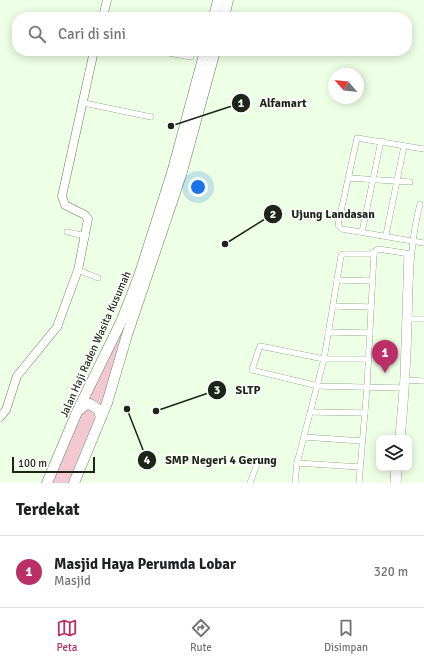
<!DOCTYPE html>
<html lang="id">
<style>
body{margin:0;font-family:Signika,sans-serif;background:#f6f6f6;color:#202124}
.controls{position:absolute;right:12px;bottom:12px;display:grid;overflow:hidden;border-radius:8px;box-shadow:0 2px 10px #0003}
.controls button{width:36px;height:36px;display:grid;place-items:center;padding:0;border:0;border-bottom:1px solid #e0e0e0;background:#fff;color:#202124;font:20px sans-serif}
.compass{position:absolute;left:328px;top:68px;width:36px;height:36px;border-radius:50%;background:#fff;box-shadow:0 2px 10px #0003;rotate:297deg}
.scale{position:absolute;left:12px;bottom:10px;width:83px;box-sizing:border-box;padding-left:4px;border:2px solid #1d2519;border-top:0;font-size:11px;line-height:14px;white-space:nowrap;color:#1d2519;-webkit-text-stroke:3px #fff;paint-order:stroke}
.you{position:absolute;left:198px;top:187px;width:14px;height:14px;margin:-10px;border:3px solid #fff;border-radius:50%;background:#1a73e8;box-shadow:0 0 0 6px #1a73e833}
.badge{display:grid;place-items:center;width:26px;height:26px;border-radius:50%;background:#ba2f66;color:#fff;font-size:13px;font-weight:700}
.pin{position:absolute;translate:-50% -33px;filter:drop-shadow(0 1px 2px #0008)}
.pin::after{content:'';position:absolute;top:21px;width:14px;height:12px;background:inherit;clip-path:polygon(0 0,100% 0,50% 100%)}
.list{margin:0;padding:0;list-style:none}
h2{display:flex;justify-content:space-between;align-items:center;height:52px;margin:0;padding:0 16px;font-size:17px}
h2 small{font-size:13px;font-weight:400;color:#757577}
.list li{display:grid;grid-template-columns:26px 1fr auto;gap:12px;align-items:center;box-sizing:border-box;height:72px;padding:0 16px;border-top:1px solid #e0e0e0}
.list b{display:block;font-size:15px;white-space:nowrap}
.list p{margin:0;font-size:13px;white-space:nowrap;color:#757577}
.list em{font-size:13px;font-style:normal;color:#757577}
.icon{flex:none;width:22px;height:22px;fill:none;stroke:currentColor;stroke-width:2;stroke-linecap:round;stroke-linejoin:round}
.map{position:relative;flex:none;width:424px;height:483px;overflow:hidden}
.search{position:absolute;background:#fff;box-shadow:0 2px 10px #0003;left:12px;right:12px;top:12px;height:44px;display:flex;align-items:center;gap:10px;box-sizing:border-box;padding:0 14px;border-radius:16px;color:#757577;font-size:15px}
.sheet{height:124px;background:#fff}
nav{display:flex;justify-content:space-around;align-items:center;box-sizing:border-box;height:56px;border-top:1px solid #e0e0e0;background:#fff;font-size:11px;color:#757577}
nav a{display:grid;justify-items:center;gap:2px}
nav .on{color:#ba2f66}
.map>svg:first-child{display:block}
.green{fill:#f2c9d3}
.lines{fill:none;stroke-linecap:round;stroke-linejoin:round}
.street-casing{stroke:#6c7f62;stroke-width:6}
.secondary-casing{stroke:#6c7f62;stroke-width:9}
.highway-casing{stroke:#6c7f62;stroke-width:11}
.street{stroke:#fff;stroke-width:5.5}
.secondary{stroke:#fff;stroke-width:8}
.highway{stroke:#fff;stroke-width:10}
.labels{text-anchor:middle;stroke-width:3;stroke-linejoin:round;paint-order:stroke}
.street-label{font-size:11px;fill:#1d2519;stroke:#fff}
.leader{fill:none;stroke:#1d2519;stroke-width:1.5}
.callout-dot{fill:#1d2519;stroke:#fff;stroke-width:1.5}
.mark-label{font-size:12px;text-anchor:middle;font-weight:bold;fill:#fff}
.callout-label{font-size:12px;text-anchor:middle;font-weight:bold;fill:#1d2519;stroke:#fff;stroke-width:3;stroke-linejoin:round;paint-order:stroke}
</style>
<div class="map">
<svg width="424" height="483" viewBox="0 0 424 483">
<rect width="100%" height="100%" fill="#edffe4"/>
<g class="green">
<polygon points="138,291 104,408 97,402 85,401"/>
<polygon points="89,405 98,414 69,483 51,483 83,408"/>
</g>
<g class="lines">
<g class="street-casing">
<g id="street">
<polyline points="158,51 191,57"/>
<polyline points="84,103 151,117"/>
<polyline points="424,149 357,138 338,225 342,229 424,243"/>
<polyline points="349,178 410,182"/>
<polyline points="67,232 86,236"/>
<polyline points="362,232 381,141"/>
<polyline points="386,235 404,146"/>
<polyline points="78,270 98,278"/>
<polyline points="337,280 373,281"/>
<polyline points="333,306 371,307"/>
<polyline points="406,319 424,319"/>
<polyline points="328,332 370,333"/>
<polyline points="369,359 324,359 260,346 252,370 318,386 402,388"/>
<polyline points="404,380 424,381"/>
<polyline points="312,412 365,413"/>
<polyline points="304,437 362,441"/>
<polyline points="398,438 403,380 407,255"/>
<path d="M402,438c4,-40 6,-79 7,-119 1,-39 1,-77 11,-115"/>
<polyline points="297,463 360,467"/>
<polyline points="250,483 258,461 272,462"/>
<polyline points="295,483 297,463 324,359 341,256 343,254 374,254"/>
<polyline points="359,483 367,387 374,252 378,249 411,254"/>
<polyline points="393,483 394,468"/>
<polyline points="398,483 399,468"/>
</g>
</g>
<g class="secondary-casing">
<g id="secondary">
<polyline points="103,17 107,0"/>
<polyline points="0,417 6,410 17,376 57,327 78,270 88,219 85,215 65,205 62,196 94,51"/>
</g>
</g>
<g class="highway-casing">
<g id="highway">
<polyline points="214,17 218,0"/>
<polyline points="224,17 228,0"/>
<polyline points="79,410 85,405 90,404 99,410 101,418"/>
<polyline points="47,483 77,412 121,322 139,276 172,173 205,51"/>
<polyline points="74,483 107,403 127,335 181,175 215,51"/>
</g>
</g>
<use href="#street" class="street"/>
<use href="#secondary" class="secondary"/>
<use href="#highway" class="highway"/>
</g>
<g class="labels">
<g class="street-label">
<text transform="translate(95 344) rotate(-66)" y="4">Jalan Haji Raden Wasita Kusumah</text>
</g>
</g>
<path class="leader" d="M171 126L241 103M225 244L273 214M156 411L217 390M127 409L147 460"/>
<g class="callout-dot">
<circle cx="171" cy="126" r="4"/>
<circle cx="225" cy="244" r="4"/>
<circle cx="156" cy="411" r="4"/>
<circle cx="127" cy="409" r="4"/>
<circle cx="241" cy="103" r="10"/>
<circle cx="273" cy="214" r="10"/>
<circle cx="217" cy="390" r="10"/>
<circle cx="147" cy="460" r="10"/>
</g>
<g class="mark-label">
<text x="241" y="107">1</text>
<text x="273" y="218">2</text>
<text x="217" y="394">3</text>
<text x="147" y="464">4</text>
</g>
<g class="callout-label">
<text x="283" y="107">Alfamart</text>
<text x="333" y="218">Ujung Landasan</text>
<text x="248" y="394">SLTP</text>
<text x="221" y="464">SMP Negeri 4 Gerung</text>
</g>
</svg>
<div class="controls">
<button><svg class="icon" aria-label="layers" viewBox="0 0 24 24"><path d="M12 4l9 5-9 5-9-5zM3 14l9 5 9-5"/></svg></button>
</div>
<svg class="compass" viewBox="-18 -18 36 36"><path d="M0-13l5 13h-10z" fill="#e53935"/><path d="M0 13l5-13h-10z" fill="#757577"/></svg>
<div class="scale">100 m</div>
<div class="you"></div>
<div class="pin badge" style="left:385px;top:373px">1</div>
<div class="search"><svg class="icon" aria-label="search" viewBox="0 0 24 24"><circle cx="10" cy="10" r="6"/><path d="M15 15l6 6"/></svg>Cari di sini</div>
</div>
<section class="sheet">
<h2>Terdekat<small></small></h2>
<ul class="list">
<li><span class="badge">1</span><div><b>Masjid Haya Perumda Lobar</b><p>Masjid</p></div><em>320 m</em></li>
</ul>
</section>
<nav>
<a class="on"><svg class="icon" aria-label="map" viewBox="0 0 24 24"><path d="M3 6l6-2 6 2 6-2v14l-6 2-6-2-6 2zM9 4v14M15 6v14"/></svg>Peta</a>
<a><svg class="icon" aria-label="directions" viewBox="0 0 24 24"><path d="M12 3l9 9-9 9-9-9zM9 14v-3h6M13 9l2 2-2 2"/></svg>Rute</a>
<a><svg class="icon" aria-label="saved" viewBox="0 0 24 24"><path d="M7 4h10v16l-5-4-5 4z"/></svg>Disimpan</a>
</nav>
